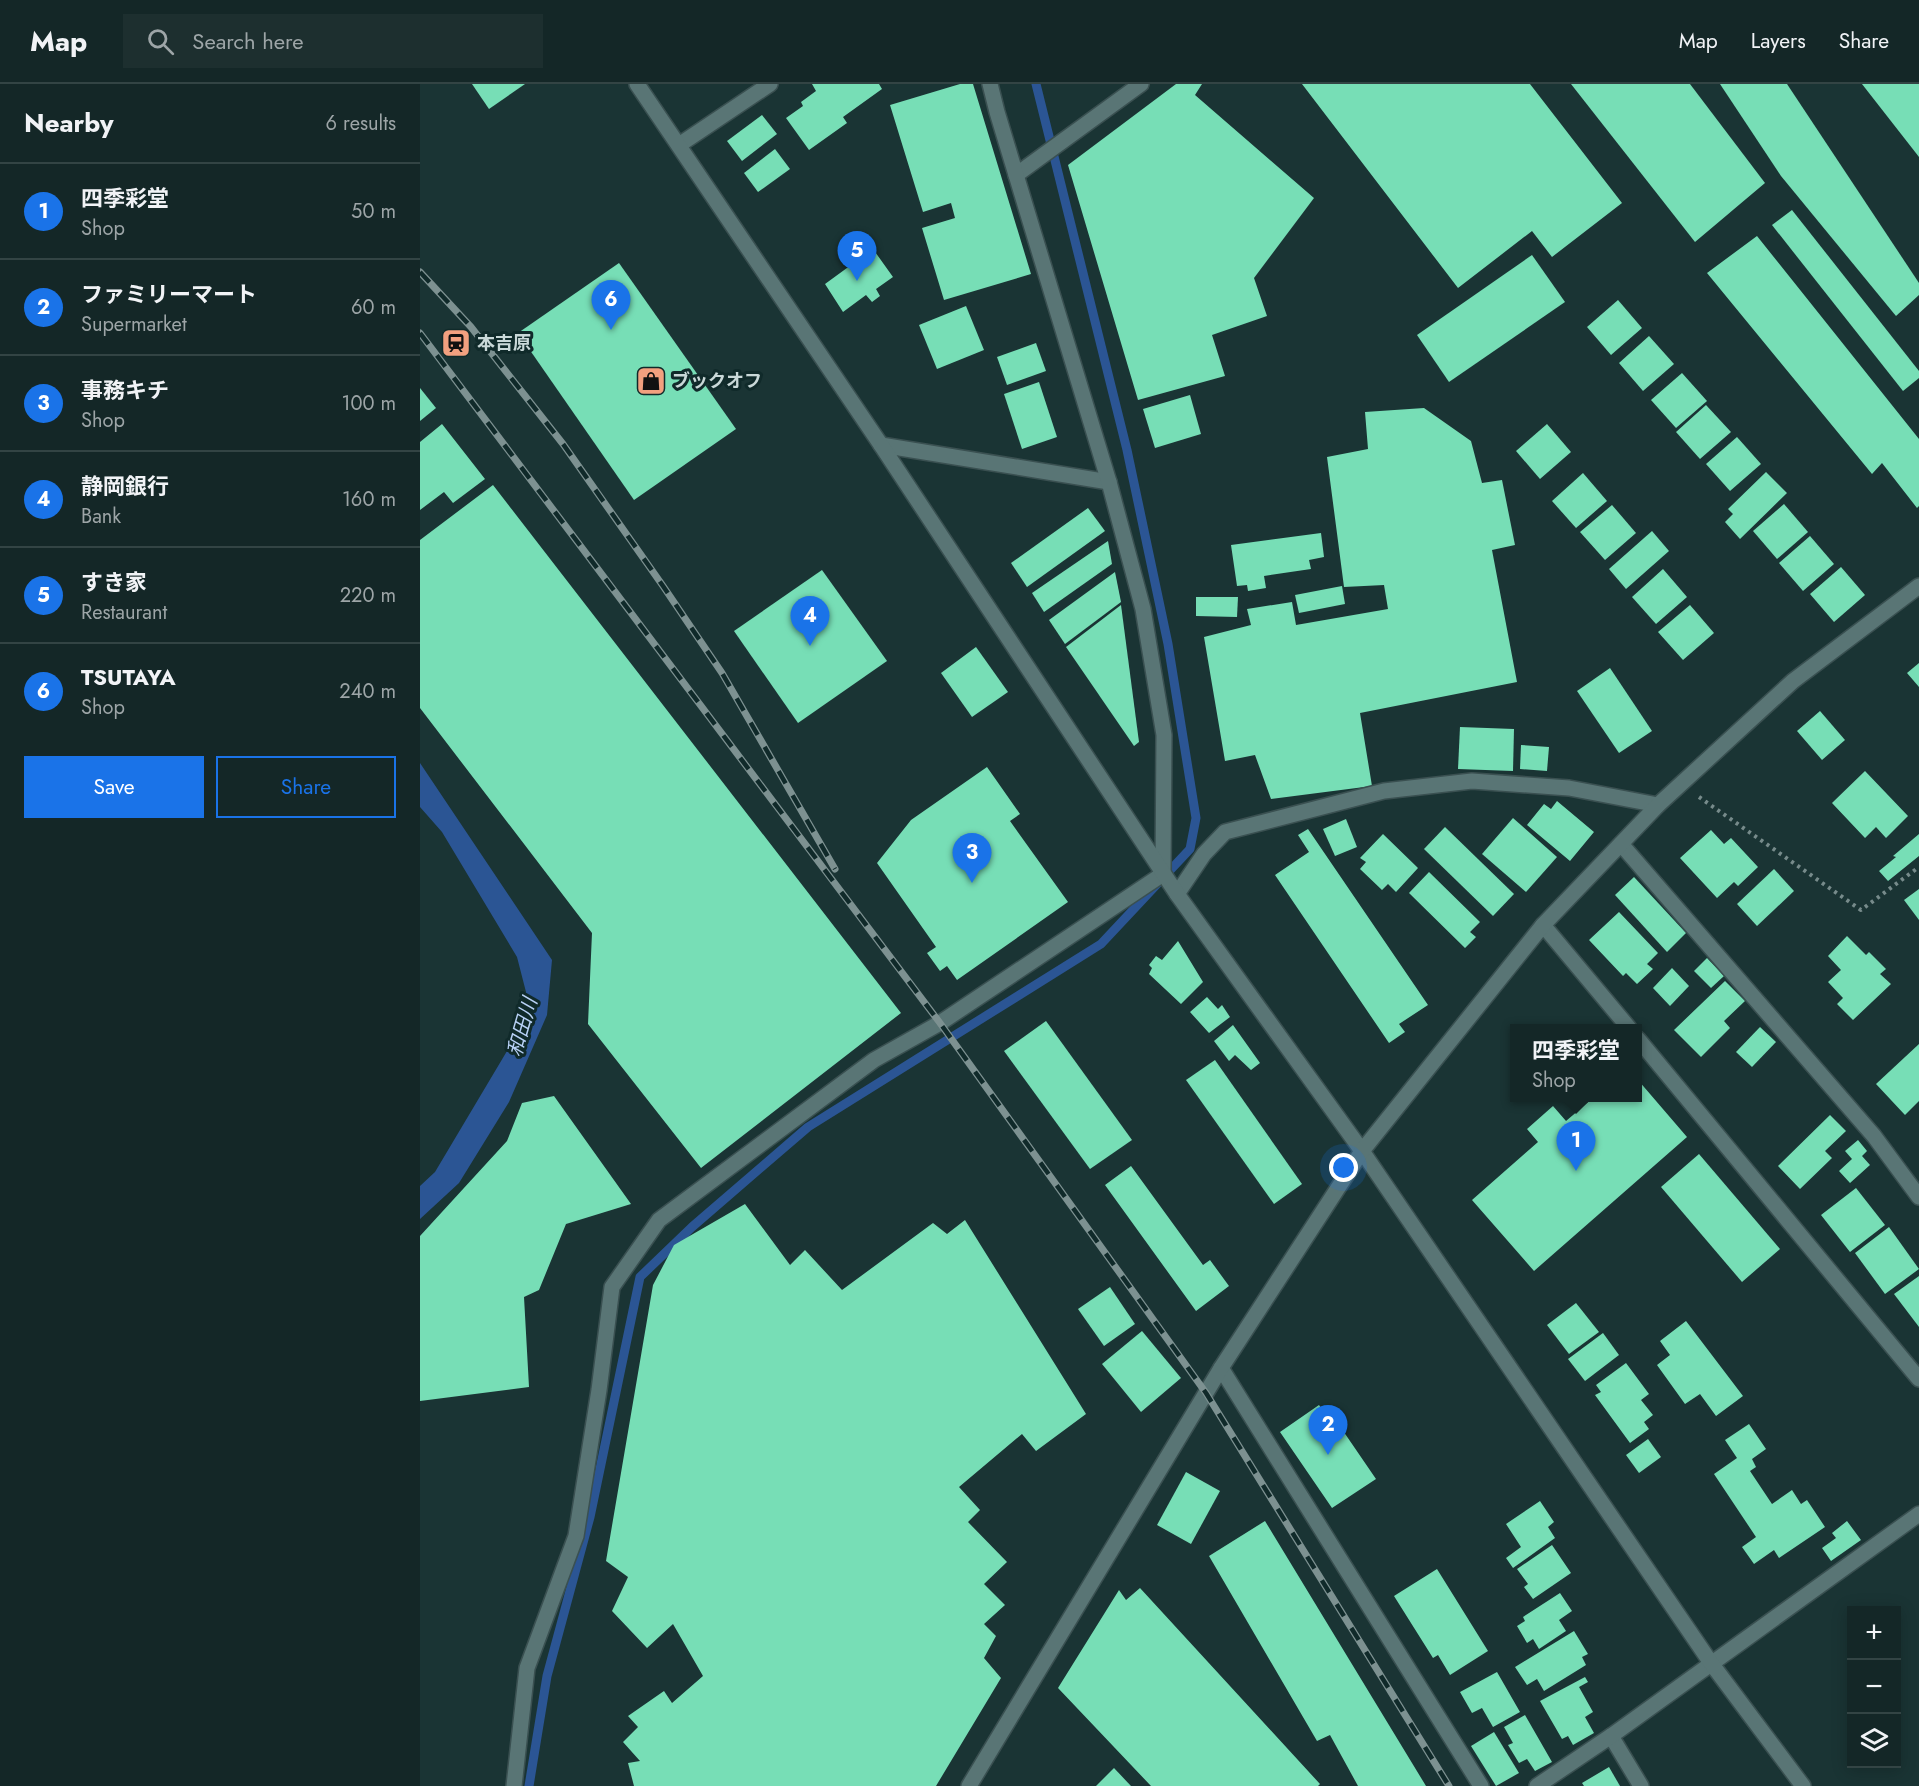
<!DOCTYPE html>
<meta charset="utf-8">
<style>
body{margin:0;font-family:Jost,"Noto Sans JP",sans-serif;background:#1d2f2f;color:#f1f3f6}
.controls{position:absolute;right:18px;bottom:18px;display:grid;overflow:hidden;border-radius:0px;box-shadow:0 3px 15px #0003}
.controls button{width:54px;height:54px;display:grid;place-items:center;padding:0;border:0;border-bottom:2px solid #344;background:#142727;color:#f1f3f6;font:30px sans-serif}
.you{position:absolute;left:924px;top:1084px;width:21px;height:21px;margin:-15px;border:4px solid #fff;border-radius:50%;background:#1a73e8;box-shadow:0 0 0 9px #1a73e833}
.badge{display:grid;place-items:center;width:39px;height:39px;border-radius:50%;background:#1a73e8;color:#fff;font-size:20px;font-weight:700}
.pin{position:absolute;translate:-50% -50px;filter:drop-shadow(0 2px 3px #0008)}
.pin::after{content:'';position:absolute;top:32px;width:21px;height:18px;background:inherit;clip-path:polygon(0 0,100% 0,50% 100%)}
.popup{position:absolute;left:1090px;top:940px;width:132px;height:78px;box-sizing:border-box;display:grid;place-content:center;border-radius:0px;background:#142727;filter:drop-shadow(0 2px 4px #0005);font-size:20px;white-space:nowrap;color:#9da5a7}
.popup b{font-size:22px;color:#f1f3f6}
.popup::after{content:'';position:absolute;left:50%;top:100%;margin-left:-12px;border:12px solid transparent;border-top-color:#142727}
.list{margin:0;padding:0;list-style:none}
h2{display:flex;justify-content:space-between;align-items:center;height:78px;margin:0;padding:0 24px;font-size:26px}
h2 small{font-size:20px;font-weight:400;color:#9da5a7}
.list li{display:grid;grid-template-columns:39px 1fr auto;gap:18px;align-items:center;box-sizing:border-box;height:96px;padding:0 24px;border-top:2px solid #344}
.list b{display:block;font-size:22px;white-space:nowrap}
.list p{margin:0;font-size:20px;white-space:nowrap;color:#9da5a7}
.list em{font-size:20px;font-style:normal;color:#9da5a7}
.actions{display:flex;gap:12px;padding:18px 24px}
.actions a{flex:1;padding:14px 0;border:2px solid #1a73e8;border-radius:0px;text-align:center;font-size:21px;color:#1a73e8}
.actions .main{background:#1a73e8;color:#fff}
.icon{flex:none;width:33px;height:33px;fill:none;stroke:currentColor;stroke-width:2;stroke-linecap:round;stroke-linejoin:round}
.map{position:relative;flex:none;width:1499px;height:1702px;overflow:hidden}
header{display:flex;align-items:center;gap:36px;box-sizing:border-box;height:84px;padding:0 30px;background:#142727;border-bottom:2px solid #344}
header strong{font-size:28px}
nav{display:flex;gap:33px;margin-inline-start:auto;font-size:21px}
.search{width:420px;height:54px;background:#1d2f2f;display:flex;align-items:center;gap:15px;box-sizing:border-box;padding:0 21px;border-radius:0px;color:#9da5a7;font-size:22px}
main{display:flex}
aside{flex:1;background:#142727}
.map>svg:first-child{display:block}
.water{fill:#2b5594}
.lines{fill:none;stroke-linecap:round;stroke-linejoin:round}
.stream{stroke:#2b5594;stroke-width:9}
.building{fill:#77deb6}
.service-casing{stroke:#3a5051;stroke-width:18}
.minor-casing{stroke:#3a5051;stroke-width:18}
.tertiary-casing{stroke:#3a5051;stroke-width:18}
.path{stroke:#778b8b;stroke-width:4;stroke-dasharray:3 4.5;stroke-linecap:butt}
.service{stroke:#597575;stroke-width:15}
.minor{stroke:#597575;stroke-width:15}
.tertiary{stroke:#597575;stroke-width:15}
.rail-casing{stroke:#7d9191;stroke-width:7}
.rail{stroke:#102a2a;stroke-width:4.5;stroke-dasharray:14;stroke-linecap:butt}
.labels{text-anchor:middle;stroke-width:6;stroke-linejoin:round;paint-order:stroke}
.poi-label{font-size:18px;font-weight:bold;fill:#c9d8d8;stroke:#102a2a;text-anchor:start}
.water-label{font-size:20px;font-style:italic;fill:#b8d1f5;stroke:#102a2a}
</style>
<header>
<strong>Map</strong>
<div class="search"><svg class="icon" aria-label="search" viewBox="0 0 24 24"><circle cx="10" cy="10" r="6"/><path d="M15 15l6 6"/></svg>Search here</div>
<nav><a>Map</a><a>Layers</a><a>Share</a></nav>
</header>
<main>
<aside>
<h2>Nearby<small>6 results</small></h2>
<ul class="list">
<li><span class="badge">1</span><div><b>四季彩堂</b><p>Shop</p></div><em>50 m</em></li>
<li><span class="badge">2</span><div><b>ファミリーマート</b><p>Supermarket</p></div><em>60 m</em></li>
<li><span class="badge">3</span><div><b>事務キチ</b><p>Shop</p></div><em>100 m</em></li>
<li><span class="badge">4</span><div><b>静岡銀行</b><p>Bank</p></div><em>160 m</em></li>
<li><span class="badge">5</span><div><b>すき家</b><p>Restaurant</p></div><em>220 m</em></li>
<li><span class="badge">6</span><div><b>TSUTAYA</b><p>Shop</p></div><em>240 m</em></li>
</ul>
<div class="actions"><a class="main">Save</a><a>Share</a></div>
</aside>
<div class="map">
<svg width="1499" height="1702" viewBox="0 0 1499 1702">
<rect width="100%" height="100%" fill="#1a3434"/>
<polygon class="water" points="0,679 132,876 127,931 89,1018 39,1099 0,1135 0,1102 15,1088 90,962 106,908 97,873 22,748 0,723"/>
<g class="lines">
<polyline class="stream" points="109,1702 127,1592 170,1433 220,1193 272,1143 388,1043 681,860 770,765 776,734 748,560 707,366 616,0"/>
</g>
<g class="building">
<polygon points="52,0 105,0 69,25"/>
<polygon points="392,0 459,0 462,5 423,33 427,39 389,66 366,34 383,22 381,18 396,7"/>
<polygon points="540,0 553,0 611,190 524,216 502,144 535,134 531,119 503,128 470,21"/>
<polygon points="756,0 782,0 775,11 894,114 834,194 847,232 792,251 805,292 718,316 648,81"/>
<polygon points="882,0 1110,0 1202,119 1132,173 1112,147 1038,204"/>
<polygon points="1151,0 1270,0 1345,99 1275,158"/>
<polygon points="1300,0 1367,0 1499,199 1499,211 1476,232 1361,92"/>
<polygon points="1442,0 1499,0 1499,73"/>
<polygon points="342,31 357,50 322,77 307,57"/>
<polygon points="355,65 370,85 338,108 324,89"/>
<polygon points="1372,126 1499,287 1499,294 1483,307 1352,141"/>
<polygon points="1337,152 1499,355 1499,422 1497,424 1462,379 1452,390 1287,189"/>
<polygon points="453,165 473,193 456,205 460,212 452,218 446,211 423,228 405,200"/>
<polygon points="1112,171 1145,218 1029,298 997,251"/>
<polygon points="199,179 316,345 214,416 98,249"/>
<polygon points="1198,216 1222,244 1191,271 1167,243"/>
<polygon points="546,222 564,266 517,285 499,241"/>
<polygon points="1229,252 1254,280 1223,307 1199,279"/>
<polygon points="616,259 626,287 587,301 577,273"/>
<polygon points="1262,289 1287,317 1256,344 1231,316"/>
<polygon points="619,298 637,353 602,365 584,310"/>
<polygon points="0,304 16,324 0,337"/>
<polygon points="770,311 781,350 735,364 723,325"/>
<polygon points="1286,321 1311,348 1280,375 1256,348"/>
<polygon points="1004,324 1051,357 1062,399 1082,396 1095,461 1072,466 1097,598 940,629 952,702 851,715 835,671 805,677 784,553 831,541 827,525 872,518 876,541 968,525 964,501 924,503 907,373 948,365 945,328"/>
<polygon points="22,340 65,395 33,419 24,408 0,426 0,358"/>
<polygon points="1127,340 1151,368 1120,395 1096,367"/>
<polygon points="1317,353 1341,380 1310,407 1286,380"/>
<polygon points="1346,388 1367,409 1320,455 1305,438 1313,430 1308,425"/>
<polygon points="1163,389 1187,417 1156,444 1132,417"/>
<polygon points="73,401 481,929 281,1084 168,940 172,849 0,624 0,456"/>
<polygon points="1364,420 1388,448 1357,475 1333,447"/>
<polygon points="1192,421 1216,449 1185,476 1160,448"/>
<polygon points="668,424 685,447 607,503 591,479"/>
<polygon points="1232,447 1249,467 1206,505 1189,485"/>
<polygon points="901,449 904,473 889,476 891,485 844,492 846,504 828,507 827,501 817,502 811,461"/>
<polygon points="1390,452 1414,480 1383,507 1359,479"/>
<polygon points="688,457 692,480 624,528 612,509"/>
<polygon points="1421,483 1445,511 1414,538 1390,510"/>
<polygon points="1243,485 1267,513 1236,540 1212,513"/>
<polygon points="402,486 467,577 378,639 314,547"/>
<polygon points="695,488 701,518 645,560 629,536"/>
<polygon points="922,502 925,520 879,529 875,511"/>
<polygon points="776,513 818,513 817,533 776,532"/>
<polygon points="701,521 719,658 714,662 646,563"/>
<polygon points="1270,521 1294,549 1263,576 1238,548"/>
<polygon points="556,563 588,608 552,633 521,589"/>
<polygon points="1499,579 1499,603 1487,589"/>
<polygon points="1190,584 1232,647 1199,669 1157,607"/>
<polygon points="1400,627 1425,656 1402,676 1377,647"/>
<polygon points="1040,643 1094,645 1093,687 1038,685"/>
<polygon points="1101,661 1129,663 1127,687 1100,685"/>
<polygon points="567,683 600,730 590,737 648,818 537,896 527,882 520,887 507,869 516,863 457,779 491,736"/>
<polygon points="1445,687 1488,732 1466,754 1456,743 1445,754 1412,719"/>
<polygon points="1137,717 1174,748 1150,777 1107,741 1124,720 1131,725"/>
<polygon points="1093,734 1137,773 1106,808 1062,770"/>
<polygon points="926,735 937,763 915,772 903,745"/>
<polygon points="1025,743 1094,810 1073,832 1004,765"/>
<polygon points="888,745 1008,921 979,940 985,948 969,959 855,791 889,768 878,751"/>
<polygon points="1291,746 1304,760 1311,754 1338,783 1318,802 1314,798 1297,814 1260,774"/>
<polygon points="963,750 998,784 976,808 968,800 962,806 940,785 946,778 940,774"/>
<polygon points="1499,750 1499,772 1468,797 1459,787 1476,773 1473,772"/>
<polygon points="1354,785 1374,807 1337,842 1317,820"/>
<polygon points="1009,788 1060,838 1050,848 1056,853 1045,864 989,809"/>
<polygon points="1214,793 1266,849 1247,868 1195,811"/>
<polygon points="1499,805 1499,836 1484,816"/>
<polygon points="1199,828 1238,869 1227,880 1233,885 1217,900 1206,889 1203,892 1169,856"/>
<polygon points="1427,852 1446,871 1449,868 1466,885 1460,890 1471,900 1433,936 1417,920 1423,914 1408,898 1421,886 1408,872"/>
<polygon points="758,857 783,898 761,920 729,890 732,884 729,881 736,872 742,876"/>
<polygon points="1287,874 1304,892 1291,904 1274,887"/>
<polygon points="1252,884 1269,902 1250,922 1233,904"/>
<polygon points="1305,897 1325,917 1304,937 1310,944 1281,973 1254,946"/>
<polygon points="787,913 798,925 802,921 810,933 789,949 770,928"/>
<polygon points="626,937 712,1056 670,1085 584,967"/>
<polygon points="813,941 840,979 831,986 815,971 809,977 794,957"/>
<polygon points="1340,943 1356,958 1332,983 1316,968"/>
<polygon points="1499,960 1499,1017 1485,1031 1456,1000"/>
<polygon points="795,976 882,1100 854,1120 766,996"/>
<polygon points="1218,996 1267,1053 1114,1187 1052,1116 1118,1058 1107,1045 1133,1022 1146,1037 1173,1014 1218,1014"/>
<polygon points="134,1012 211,1120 146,1140 119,1206 104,1213 109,1303 0,1317 0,1152 87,1057 102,1019"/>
<polygon points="1410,1031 1426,1047 1405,1067 1412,1074 1380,1105 1358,1082"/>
<polygon points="1438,1056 1447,1067 1442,1072 1450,1081 1430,1099 1419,1087 1432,1075 1425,1067"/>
<polygon points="1279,1070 1360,1165 1322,1198 1241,1103"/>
<polygon points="711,1082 783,1181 790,1176 809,1202 776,1227 685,1101"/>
<polygon points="1436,1104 1465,1141 1430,1168 1401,1131"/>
<polygon points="325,1120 370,1181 385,1166 422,1206 513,1139 527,1150 545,1136 666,1330 616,1367 602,1350 539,1403 560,1426 548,1438 587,1478 564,1500 585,1521 564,1540 576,1552 564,1574 581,1594 516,1702 214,1702 208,1679 220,1677 203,1658 218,1643 208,1632 244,1607 252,1619 283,1592 253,1540 227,1564 192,1527 208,1493 186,1477 233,1201 254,1161"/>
<polygon points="1469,1143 1499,1185 1465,1210 1435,1169"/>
<polygon points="1499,1192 1499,1243 1474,1210"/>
<polygon points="690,1203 715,1240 684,1262 658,1225"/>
<polygon points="1156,1219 1179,1248 1149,1270 1127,1241"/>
<polygon points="1266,1237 1323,1312 1296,1332 1280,1310 1265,1320 1237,1281 1250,1271 1240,1257"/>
<polygon points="722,1247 761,1294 721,1328 682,1280"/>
<polygon points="1183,1249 1199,1271 1165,1297 1148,1275"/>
<polygon points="1206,1279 1229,1310 1221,1316 1233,1331 1224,1338 1229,1345 1210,1359 1175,1311 1181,1308 1176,1301"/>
<polygon points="899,1321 913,1341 917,1338 956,1395 912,1424 860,1348"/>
<polygon points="1329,1340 1346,1365 1332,1375 1336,1383 1330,1387 1352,1420 1372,1406 1381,1420 1387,1416 1405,1443 1359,1474 1354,1466 1334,1480 1322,1463 1336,1453 1294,1390 1317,1374 1305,1356"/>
<polygon points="1228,1355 1241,1373 1219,1389 1206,1371"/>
<polygon points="766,1388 800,1407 771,1460 737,1441"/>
<polygon points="1120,1417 1134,1438 1128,1443 1135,1454 1093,1484 1086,1474 1101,1463 1086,1440"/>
<polygon points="845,1437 1006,1702 938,1702 910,1651 897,1657 789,1472"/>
<polygon points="1427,1437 1441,1456 1411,1477 1402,1464 1416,1454 1412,1449"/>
<polygon points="1132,1461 1151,1489 1113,1515 1104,1503 1108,1500 1097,1485"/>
<polygon points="1017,1485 1068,1567 1030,1591 1018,1571 1013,1574 974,1512"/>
<polygon points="720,1504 900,1700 898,1702 731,1702 638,1604 699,1506 706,1516"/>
<polygon points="1140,1509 1152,1527 1139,1536 1146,1547 1119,1565 1113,1555 1107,1559 1097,1542 1105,1537 1103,1533"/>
<polygon points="1154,1547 1168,1570 1162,1573 1166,1581 1124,1607 1117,1595 1107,1601 1095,1583"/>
<polygon points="1077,1588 1100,1628 1073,1643 1062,1624 1052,1629 1040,1608"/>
<polygon points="1165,1593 1168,1598 1159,1603 1173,1628 1165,1633 1174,1649 1153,1661 1148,1652 1142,1655 1120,1617"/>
<polygon points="1105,1631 1132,1678 1115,1687 1107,1675 1099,1679 1088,1661 1093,1659 1084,1643"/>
<polygon points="1074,1648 1099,1689 1076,1702 1051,1662"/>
<polygon points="1189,1683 1200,1702 1164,1702 1162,1699"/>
<polygon points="694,1684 711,1702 676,1702"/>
</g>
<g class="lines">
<g class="service-casing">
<g id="service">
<polyline points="1123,841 1209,944"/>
<polyline points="1218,955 1499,1295"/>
</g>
</g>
<g class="minor-casing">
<g id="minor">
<polyline points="259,61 350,0"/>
<polyline points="596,91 721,0"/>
<polyline points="461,361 689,398"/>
<polyline points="1201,760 1454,1052 1499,1113"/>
<polyline points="757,810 784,770 805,748 964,707 1052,697 1149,704 1238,721"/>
<polyline points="801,1284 1061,1702"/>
<polyline points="1191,1652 1221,1702"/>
<polyline points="94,1702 107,1584 156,1452 179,1306 192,1203 239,1136 454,976 520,939 743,790 744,651 723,525 689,398 577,28 570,0"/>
<polyline points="1117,1702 1191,1652 1499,1430"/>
</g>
</g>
<g class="tertiary-casing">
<g id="tertiary">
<polyline points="217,0 461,361 757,810 942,1067 1291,1579 1383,1702"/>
<polyline points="549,1702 801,1284 942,1067 1123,841 1238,721 1373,597 1499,502"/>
</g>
</g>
<polyline class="path" points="1279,713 1441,826 1499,783"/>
<use href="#service" class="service"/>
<use href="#minor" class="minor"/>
<use href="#tertiary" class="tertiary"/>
<g class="rail-casing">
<g id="rail">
<polyline points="0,188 51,243 143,360 243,502 302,589 415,785"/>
<polyline points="0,249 520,939 786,1309 1029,1702"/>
</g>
</g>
<use href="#rail" class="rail"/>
</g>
<defs>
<g id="station-square" transform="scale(1.5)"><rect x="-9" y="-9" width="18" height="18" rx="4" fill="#f2a07f" stroke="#102a2a"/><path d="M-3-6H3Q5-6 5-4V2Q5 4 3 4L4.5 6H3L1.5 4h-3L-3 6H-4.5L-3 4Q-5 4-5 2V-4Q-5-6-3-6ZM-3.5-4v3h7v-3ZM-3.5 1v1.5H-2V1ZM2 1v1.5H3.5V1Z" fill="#111"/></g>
<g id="shop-square" transform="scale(1.5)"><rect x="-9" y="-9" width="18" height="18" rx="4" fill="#f2a07f" stroke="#102a2a"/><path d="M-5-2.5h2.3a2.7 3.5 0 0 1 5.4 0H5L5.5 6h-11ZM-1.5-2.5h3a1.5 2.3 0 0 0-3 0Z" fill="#111"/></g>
</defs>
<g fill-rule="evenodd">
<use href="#station-square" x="36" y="259"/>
<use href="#shop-square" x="231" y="297"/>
</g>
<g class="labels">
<g class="poi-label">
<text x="57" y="265">本吉原</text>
<text x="252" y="303">ブックオフ</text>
</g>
<g class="water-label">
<text transform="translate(102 943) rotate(-74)" y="7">和田川</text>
</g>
</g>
</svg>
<div class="controls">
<button>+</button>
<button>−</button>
<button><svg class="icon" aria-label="layers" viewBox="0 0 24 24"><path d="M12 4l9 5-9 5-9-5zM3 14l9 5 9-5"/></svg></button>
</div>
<div class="you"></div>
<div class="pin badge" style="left:1156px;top:1087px">1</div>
<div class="popup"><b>四季彩堂</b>Shop</div>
<div class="pin badge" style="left:908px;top:1371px">2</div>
<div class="pin badge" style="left:552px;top:799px">3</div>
<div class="pin badge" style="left:390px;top:562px">4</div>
<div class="pin badge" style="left:437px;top:197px">5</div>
<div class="pin badge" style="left:191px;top:246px">6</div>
</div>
</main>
